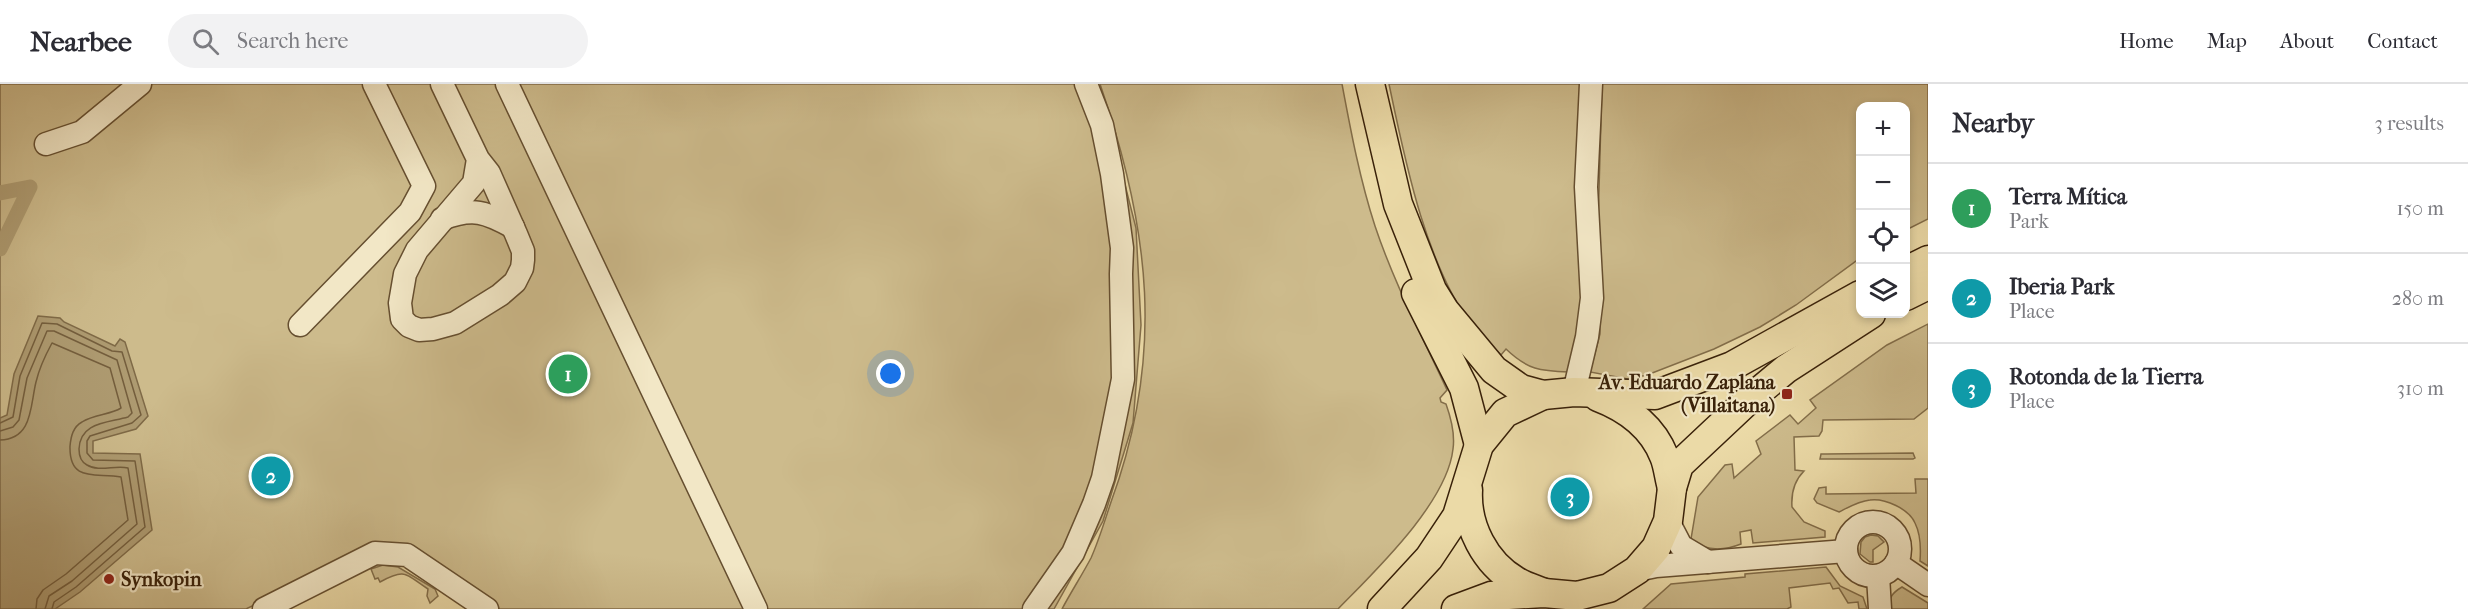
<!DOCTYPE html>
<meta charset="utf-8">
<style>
body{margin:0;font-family:"IM FELL French Canon",serif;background:#f2f2f3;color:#2b2b33}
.controls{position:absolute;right:18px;top:18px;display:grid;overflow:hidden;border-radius:12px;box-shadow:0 3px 9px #0003}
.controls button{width:54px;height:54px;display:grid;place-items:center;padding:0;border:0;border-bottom:2px solid #e1e1e2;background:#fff;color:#2b2b33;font:30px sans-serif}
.you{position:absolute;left:891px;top:290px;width:21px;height:21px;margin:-15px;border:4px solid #fff;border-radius:50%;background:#1a73e8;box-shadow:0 0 0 9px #1a73e833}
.badge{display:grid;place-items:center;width:39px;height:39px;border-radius:50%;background:#db2777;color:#fff;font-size:20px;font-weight:700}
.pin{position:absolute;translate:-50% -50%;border:3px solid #fff;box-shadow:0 2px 6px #0006}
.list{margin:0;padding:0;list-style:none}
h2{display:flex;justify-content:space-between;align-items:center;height:78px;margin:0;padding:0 24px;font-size:26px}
h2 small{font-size:20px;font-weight:400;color:#7c7c81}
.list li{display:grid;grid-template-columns:39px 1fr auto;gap:18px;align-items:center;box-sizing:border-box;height:90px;padding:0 24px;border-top:2px solid #e1e1e2}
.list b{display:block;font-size:22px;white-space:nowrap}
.list p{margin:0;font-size:20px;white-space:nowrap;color:#7c7c81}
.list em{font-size:20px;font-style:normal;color:#7c7c81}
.icon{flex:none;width:33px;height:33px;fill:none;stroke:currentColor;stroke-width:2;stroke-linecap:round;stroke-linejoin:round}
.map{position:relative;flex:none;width:1928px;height:525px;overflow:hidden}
header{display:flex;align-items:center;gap:36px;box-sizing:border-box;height:84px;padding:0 30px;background:#fff;border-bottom:2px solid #e1e1e2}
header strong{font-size:28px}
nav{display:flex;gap:33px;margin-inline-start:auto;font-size:21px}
.search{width:420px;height:54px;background:#f2f2f3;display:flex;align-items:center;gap:15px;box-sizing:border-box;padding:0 21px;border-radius:33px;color:#7c7c81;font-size:22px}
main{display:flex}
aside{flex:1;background:#fff}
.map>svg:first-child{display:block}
.green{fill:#cdbb8c;stroke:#836e4a;stroke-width:1.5}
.water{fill:#ae9b71;stroke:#7f6a47;stroke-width:1.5}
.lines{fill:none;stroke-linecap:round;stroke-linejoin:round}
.shore{stroke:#745e3d;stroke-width:1.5}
.canal{stroke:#ae9b71;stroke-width:15}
.minor-casing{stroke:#664f30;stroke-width:25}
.major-casing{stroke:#392109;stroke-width:31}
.minor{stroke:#f2e7c6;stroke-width:22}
.major{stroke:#ebdaa7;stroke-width:28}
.poi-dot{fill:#8f2418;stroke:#f2e7c6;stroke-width:2}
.labels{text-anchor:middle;stroke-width:4.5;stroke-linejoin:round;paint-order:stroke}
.poi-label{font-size:20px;font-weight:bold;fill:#392109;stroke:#f2e7c6;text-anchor:end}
</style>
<header>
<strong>Nearbee</strong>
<div class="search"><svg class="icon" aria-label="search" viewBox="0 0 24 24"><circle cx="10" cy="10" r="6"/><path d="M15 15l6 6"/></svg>Search here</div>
<nav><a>Home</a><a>Map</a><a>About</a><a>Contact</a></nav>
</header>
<main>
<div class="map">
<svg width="1928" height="525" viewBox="0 0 1928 525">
<rect width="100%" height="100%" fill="#ebdaa7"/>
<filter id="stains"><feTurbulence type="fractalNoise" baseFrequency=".00333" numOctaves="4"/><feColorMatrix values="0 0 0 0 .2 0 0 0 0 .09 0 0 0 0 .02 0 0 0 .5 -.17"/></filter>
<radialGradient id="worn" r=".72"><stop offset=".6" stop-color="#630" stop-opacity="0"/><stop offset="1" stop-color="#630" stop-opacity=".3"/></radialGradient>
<g class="green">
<polygon points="0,0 1096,0 1105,22 1136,144 1141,241 1133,339 1103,437 1054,525 500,525 414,464 378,460 246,525 0,525"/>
<path d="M1100,0h242c9,48 18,96 33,142 19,57 47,110 72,164l-7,8 1,4 5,2c5,14 9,31 7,45 -6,54 -78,122 -115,160h-276c9,-17 20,-34 29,-51 8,-18 14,-38 20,-56 54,-147 39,-273 -11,-418z"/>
<path d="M1389,0h197v205l-17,83c-29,-1 -41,-2 -63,-23l-5,6c-8,-8 -19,-16 -26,-25 -49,-63 -70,-169 -86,-246z"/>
<polygon points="1602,0 1928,0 1928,135 1906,146 1906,22 1860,22 1860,174 1796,221 1760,243 1714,265 1647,291 1628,295 1590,288 1600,250 1598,141"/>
<path d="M1928,240v84l-14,11 -91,1 -1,11 -3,5 -25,1 1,33 9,1c-10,10 -13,22 -12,36l12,15 21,9v6l-72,6 -2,-13 -11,2 1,12c-18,7 -35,8 -50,-5l7,-42 27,-32 7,-1 2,14 27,-24 -5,-13 34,-26 8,9 18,-16 -6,-8 77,-55z"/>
<polygon points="1913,369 1915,374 1913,375 1820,375 1821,370 1826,370"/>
<path d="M1915,395h13v87l-8,-5c1,-13 1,-26 -5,-38 -6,-14 -30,-25 -45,-23 -11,1 -21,7 -31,12l-22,-9 -3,-4 5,-11 7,-1v7l90,-1z"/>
<polygon points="1871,451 1878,452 1884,458 1873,466 1873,478 1870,478 1860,470 1861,458 1865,453"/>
<path d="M383,481l15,2 37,22 3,7 -8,7 -3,-7 1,-7c-23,-15 -22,-21 -48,-7l-2,-4 -3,1 -4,-10z"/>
<polygon points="1826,483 1840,502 1863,513 1867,525 1859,525 1858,518 1848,519 1839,504 1833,505 1830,499 1789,504 1791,523 1787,525 1643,525 1671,500 1745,493 1745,490"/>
<path d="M1902,503l26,16v6h-39c0,-12 3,-16 13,-22z"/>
</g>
<polygon class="water" points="38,232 60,234 64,238 115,262 120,255 125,258 148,332 136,345 93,357 93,369 140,370 152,446 80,508 55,525 0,525 0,334 7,331 14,290"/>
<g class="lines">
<g class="shore">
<polyline points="0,339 13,333 20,292 42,239 57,240 112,267 122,268 141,331 132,339 90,352 87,357 87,369 93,376 135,377 145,443 76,503 54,518 52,525"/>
<path d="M0,347l13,-4 6,-7 8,-42 20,-47h7l63,29 15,53 -4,4c-21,6 -48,5 -49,32 0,7 2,13 8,16 11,7 29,0 41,3l9,56 -65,57 -23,15 -4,13"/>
<path d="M0,356c33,-1 30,-34 36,-58 3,-13 10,-28 16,-39l58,25 11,40c-11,7 -27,6 -39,14 -9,5 -11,14 -12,24 -1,38 27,26 51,31l7,43 -62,54 -23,16 -6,9 -1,10"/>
</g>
<polyline class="canal" points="0,109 30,103 0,165"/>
<g class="minor-casing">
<g id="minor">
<polyline points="442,0 478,75 489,89 516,150 523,167 523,176 522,184 515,198 500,211 455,239 433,245 419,246 409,242 402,235 400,219 405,190 417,166 474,99 478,75"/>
<polyline points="507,0 756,525"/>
<polyline points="46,60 82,48 140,0"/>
<path d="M442,135c31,-12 44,-7 71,8"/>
<polyline points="300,241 410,128 424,102 374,0"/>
<polyline points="1574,308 1587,253 1592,214 1586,103 1591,0"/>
<polyline points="1668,437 1681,462 1708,478"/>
<circle cx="1873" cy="465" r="27"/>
<polyline points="1896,479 1928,501"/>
<polyline points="1637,486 1656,482 1846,467"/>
<polyline points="1878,492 1880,525"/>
<polyline points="264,525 375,469 407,471 487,525"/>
<polyline points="1034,525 1073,469 1094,420 1103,394 1123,295 1121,190 1122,164 1112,90 1102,41 1086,0"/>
</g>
</g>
<g class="major-casing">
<g id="major">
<polyline points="1370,0 1398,120 1432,206 1445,227 1494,286 1521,305 1543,311 1574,308 1655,311 1732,282 1860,211"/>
<polyline points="1906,187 1928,176"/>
<polyline points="1416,209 1464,304 1479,361"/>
<polyline points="1906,212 1928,201"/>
<path d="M1598,313c29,11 54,29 66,59 4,9 5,22 8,32"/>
<path d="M1468,406c-2,36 17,73 48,91 8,5 18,8 26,11"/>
<polyline points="1382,525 1429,474 1457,432 1479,361 1505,329 1543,311"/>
<polyline points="1456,525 1491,512 1544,509 1577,512 1609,504 1637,486 1656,464 1668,437 1672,404 1679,381 1745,319 1786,285 1871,230"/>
</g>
</g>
<use href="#minor" class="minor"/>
<use href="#major" class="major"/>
</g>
<g class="poi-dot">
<rect x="1781" y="304" width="12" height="12" rx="3"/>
<circle cx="109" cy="495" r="6"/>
</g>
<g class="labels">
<g class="poi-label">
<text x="1775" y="305">Av. Eduardo Zaplana<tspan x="1775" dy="23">(Villaitana)</tspan></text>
<text x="121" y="502" text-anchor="start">Synkopin</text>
</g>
</g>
<rect width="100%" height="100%" filter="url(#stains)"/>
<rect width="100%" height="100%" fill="url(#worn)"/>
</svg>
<div class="controls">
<button>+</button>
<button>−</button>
<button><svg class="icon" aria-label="locate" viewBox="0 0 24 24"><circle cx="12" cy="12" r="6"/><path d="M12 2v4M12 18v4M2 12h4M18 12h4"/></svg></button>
<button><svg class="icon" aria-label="layers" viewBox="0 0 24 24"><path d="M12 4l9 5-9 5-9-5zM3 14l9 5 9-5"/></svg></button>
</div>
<div class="you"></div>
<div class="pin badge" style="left:568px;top:290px;background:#2e9e5b">1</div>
<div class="pin badge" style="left:271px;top:392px;background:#0f9aa8">2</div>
<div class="pin badge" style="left:1570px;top:413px;background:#0f9aa8">3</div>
</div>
<aside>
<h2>Nearby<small>3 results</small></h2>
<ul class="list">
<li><span class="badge" style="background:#2e9e5b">1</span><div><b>Terra Mítica</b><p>Park</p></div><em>150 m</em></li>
<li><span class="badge" style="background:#0f9aa8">2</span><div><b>Iberia Park</b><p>Place</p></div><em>280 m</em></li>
<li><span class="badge" style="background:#0f9aa8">3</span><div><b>Rotonda de la Tierra</b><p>Place</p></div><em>310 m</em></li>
</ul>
</aside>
</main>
